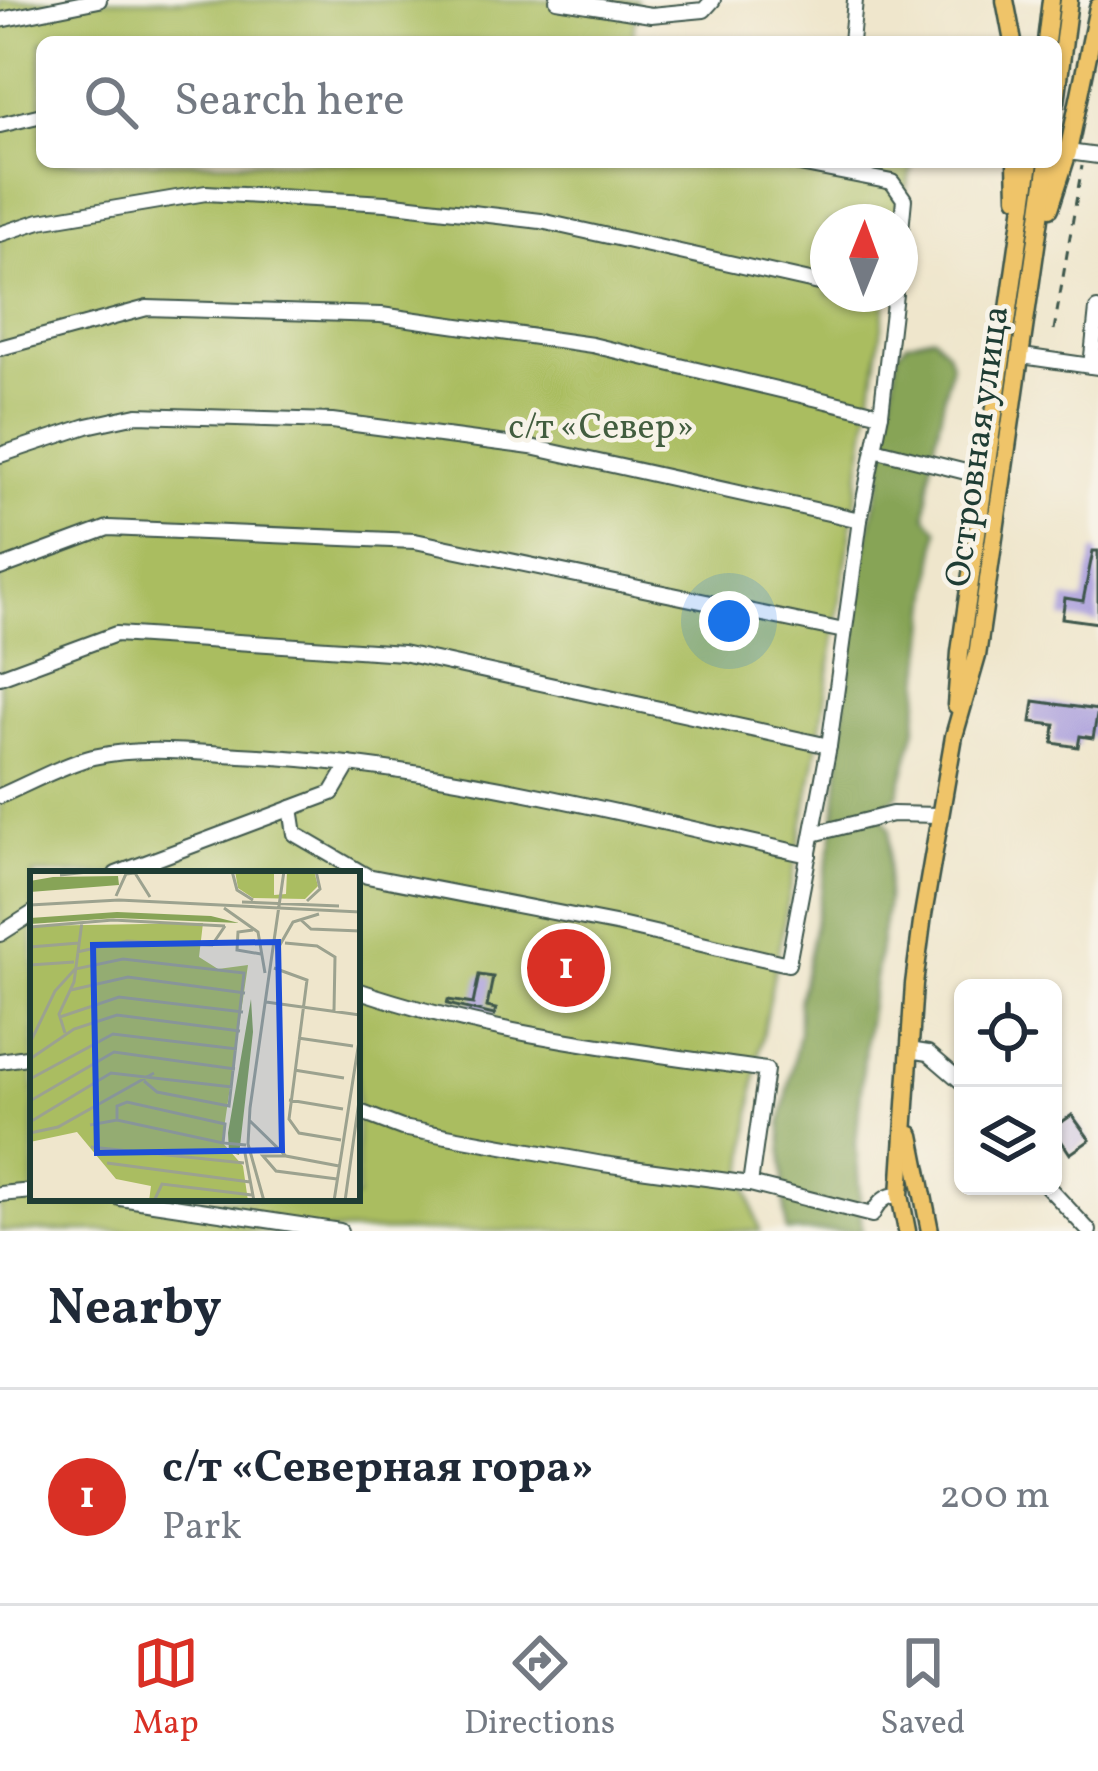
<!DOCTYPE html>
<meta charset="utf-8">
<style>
body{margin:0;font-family:Vollkorn,serif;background:#f6f6f7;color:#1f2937}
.controls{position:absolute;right:36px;bottom:36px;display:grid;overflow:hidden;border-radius:18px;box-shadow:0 3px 9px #0004}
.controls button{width:108px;height:108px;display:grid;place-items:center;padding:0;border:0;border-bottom:3px solid #e0e1e3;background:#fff;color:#1f2937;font:60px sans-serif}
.compass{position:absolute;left:810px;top:204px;width:108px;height:108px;border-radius:50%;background:#fff;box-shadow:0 3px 9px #0004;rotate:1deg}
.you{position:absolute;left:729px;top:621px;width:42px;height:42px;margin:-30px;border:9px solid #fff;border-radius:50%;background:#1a73e8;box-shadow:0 0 0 18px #1a73e833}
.badge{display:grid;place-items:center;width:78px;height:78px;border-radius:50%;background:#d93025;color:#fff;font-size:39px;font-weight:700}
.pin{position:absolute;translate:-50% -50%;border:6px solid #fff;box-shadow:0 3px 12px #0006}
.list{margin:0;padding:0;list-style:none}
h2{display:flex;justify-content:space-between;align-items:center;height:156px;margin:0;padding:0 48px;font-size:51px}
h2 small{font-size:39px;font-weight:400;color:#747a83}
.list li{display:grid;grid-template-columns:78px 1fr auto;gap:36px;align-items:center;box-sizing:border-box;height:216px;padding:0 48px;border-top:3px solid #e0e1e3}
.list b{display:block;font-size:45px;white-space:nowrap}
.list p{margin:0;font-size:39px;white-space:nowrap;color:#747a83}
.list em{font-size:39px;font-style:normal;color:#747a83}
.icon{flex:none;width:66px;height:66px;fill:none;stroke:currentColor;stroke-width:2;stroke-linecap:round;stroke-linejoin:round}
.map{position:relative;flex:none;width:1098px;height:1231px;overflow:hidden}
.search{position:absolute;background:#fff;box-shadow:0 3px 9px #0004;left:36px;right:36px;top:36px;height:132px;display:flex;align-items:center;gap:30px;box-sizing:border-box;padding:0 42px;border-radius:18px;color:#747a83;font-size:45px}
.sheet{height:372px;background:#fff}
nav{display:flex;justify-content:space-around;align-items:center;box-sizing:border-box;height:168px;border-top:3px solid #e0e1e3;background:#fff;font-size:33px;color:#747a83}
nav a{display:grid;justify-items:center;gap:6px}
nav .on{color:#d93025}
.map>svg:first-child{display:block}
.green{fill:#aabd61;stroke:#647d4a;stroke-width:3;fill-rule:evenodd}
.forest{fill:#87a457;stroke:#537046;stroke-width:3}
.building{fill:#a69adb}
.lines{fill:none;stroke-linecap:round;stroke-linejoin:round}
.minor-casing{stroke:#3e564b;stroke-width:18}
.major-casing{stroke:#3e564b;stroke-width:21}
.path{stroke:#3e564b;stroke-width:3;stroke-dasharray:9 9;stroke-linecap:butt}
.minor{stroke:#fff;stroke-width:14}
.major{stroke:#efc469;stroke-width:16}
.labels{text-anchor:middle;stroke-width:9;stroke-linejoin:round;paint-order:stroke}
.park-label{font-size:36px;fill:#425d3f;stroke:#f7f3e8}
.street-label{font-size:36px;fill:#1f3d34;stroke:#f7f3e8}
.inset-road{fill:none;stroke:#9ca28f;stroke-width:3}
.view{fill:#1d4ed8;fill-opacity:0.15;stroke:#1d4ed8;stroke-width:6}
.inset-edge{fill:none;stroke:#1f3d34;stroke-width:6}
</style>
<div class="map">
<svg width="1098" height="1231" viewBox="0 0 1098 1231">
<rect width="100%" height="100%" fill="#f7f3e8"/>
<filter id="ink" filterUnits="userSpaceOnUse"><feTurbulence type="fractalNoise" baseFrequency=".00833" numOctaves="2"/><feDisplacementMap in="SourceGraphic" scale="24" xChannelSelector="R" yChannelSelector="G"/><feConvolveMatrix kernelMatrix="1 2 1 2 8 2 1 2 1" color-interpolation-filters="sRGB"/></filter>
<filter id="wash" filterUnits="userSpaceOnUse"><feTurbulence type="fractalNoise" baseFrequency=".004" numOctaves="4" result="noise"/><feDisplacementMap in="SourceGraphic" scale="48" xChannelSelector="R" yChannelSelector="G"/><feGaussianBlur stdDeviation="2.7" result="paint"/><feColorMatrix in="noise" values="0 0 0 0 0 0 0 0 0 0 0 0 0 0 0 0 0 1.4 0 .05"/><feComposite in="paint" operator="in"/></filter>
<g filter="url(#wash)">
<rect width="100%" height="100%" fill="#efe6cc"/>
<path class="green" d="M0,0h637l-5,42h-590v120h730l78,16 5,-16h58l-15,60h-70v72h59l-68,445 -62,323 -13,115 16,54h-760zM33,874h324v324h-324z"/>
<polygon class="forest" points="933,336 947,351 951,363 932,458 926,516 938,530 916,728 898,795 879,811 890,829 887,902 866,1036 856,1143 862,1231 786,1231 781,1125 799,1033 799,1003 834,829 854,599 881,477 898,352 908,342"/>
<g id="blocks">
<g class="building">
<polygon points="1093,551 1098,551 1098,623 1062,618 1065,598 1083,601"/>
<polygon points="1034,701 1098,710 1093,738 1080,736 1078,747 1053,743 1055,725 1031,722"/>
<polygon points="479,975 493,977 487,1007 496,1009 494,1015 447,1004 448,1000 473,1004"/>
<polygon points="1072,1115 1090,1140 1070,1154 1053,1128"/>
</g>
</g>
</g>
<g filter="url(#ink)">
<use href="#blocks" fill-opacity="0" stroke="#3e564b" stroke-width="3"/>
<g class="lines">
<g class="minor-casing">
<g id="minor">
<polyline points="557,0 651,15 704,10 713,0"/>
<polyline points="0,20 99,0"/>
<polyline points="851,42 855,0"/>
<polyline points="0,125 42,115"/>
<polyline points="1068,152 1098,156"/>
<polyline points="789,162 892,182 904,199 900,241"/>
<polyline points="0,234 40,221 206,193 386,203 541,221 828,285"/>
<polyline points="871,294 894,299"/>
<polyline points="0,348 147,308 381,315 592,345 881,414"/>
<polyline points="1022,356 1098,367"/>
<polyline points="1091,366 1097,309"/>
<polyline points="874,449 986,477"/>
<polyline points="0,455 87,426 137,415 332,421 531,447 860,520"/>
<polyline points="0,568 108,528 415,541 844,631"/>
<polyline points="0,677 116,634 403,653 829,746"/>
<path d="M0,796c30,-13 62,-31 93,-39 46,-11 100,-5 147,-2 194,9 381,59 569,100"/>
<polyline points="291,808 295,834 367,876 620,925 788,964 829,746 860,520 881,414 895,294"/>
<polyline points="813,834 892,814 939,815"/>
<polyline points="116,874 332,793 349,764"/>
<polyline points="0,934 33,913"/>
<path d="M357,990c132,45 271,60 409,80l-16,114 122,31c6,-12 14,-21 28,-20"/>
<polyline points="909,1050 928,1053 963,1083"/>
<polyline points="0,1061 33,1056"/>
<polyline points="357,1111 402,1128 603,1164 750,1184"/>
<polyline points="1047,1186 1089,1231"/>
<polyline points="0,1194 33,1191"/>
<polyline points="120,1198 340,1231"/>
</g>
</g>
<g class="major-casing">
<g id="major">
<polyline points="1005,0 1013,42"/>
<polyline points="1046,42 1051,0"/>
<polyline points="1056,102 1069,0"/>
<polyline points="1016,162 1017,197"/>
<polyline points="1050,208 1068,152 1098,7"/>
<polyline points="956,705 960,652 1030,162"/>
<polyline points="911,1135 930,1231"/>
<polyline points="907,1231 900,1195 914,984 923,915 954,736 977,656 1048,162"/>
</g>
</g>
<polyline class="path" points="1054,330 1082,166"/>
<use href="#minor" class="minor"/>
<use href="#major" class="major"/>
</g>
</g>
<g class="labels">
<g class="park-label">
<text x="601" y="438">с/т «Север»</text>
</g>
<g class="street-label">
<text transform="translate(975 446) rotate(-82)" y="13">Островная улица</text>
</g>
</g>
<g transform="translate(30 871)">
<rect width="330" height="330" fill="#efe6cc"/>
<path d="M205,0h39v24l12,-1 1,-23h27l4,15 -13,13 -52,-1 -15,-10zM173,52l-4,34 19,12 30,-4 -26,177 21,24 5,35h-99l2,-15 -35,-7 -39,-47 -47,10v-216z" fill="#aabd61"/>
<path d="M88,5l1,9 -89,7v-11l23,-4zM87,41l94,4 28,7 -123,-5 -86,6v-6zM221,128l2,33 -14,123 -10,-3 -1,-19z" fill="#87a457"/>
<path class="inset-road" d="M202,0l5,19 16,10M30,4l37,-4M86,25l10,-22 9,-1 15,24M277,30l13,-12 -4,-18M212,31l97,4M0,34l89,-5 241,12M194,37l34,24 7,41M271,49l10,9 49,2M0,56l83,-7 112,6M223,59l-15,2 -1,18 24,4M255,72l32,3 18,11 -1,54M0,76l49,-4M247,79l16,-28 26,-8M47,81l50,-11 85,4 13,-19M0,94l44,-3M244,97l33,12 -18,139 10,14 42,7M41,119l57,-13 117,16M236,131l94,13M30,146l59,-20 124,15M35,162l-6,-19 15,-32 8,-60M268,167l55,8M0,172l25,-52 20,-22 48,-10 121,14 -15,133 -72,-14 -13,-11M0,188l44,-30 43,-14 123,16M264,199l50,8M0,208l83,-45 124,15M259,229l54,9M0,230l84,-49 121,17M87,249v-14l10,-4 98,22 -2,19 23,2M219,249l37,36 53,10M0,251l81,-49 121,14M60,254l27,-5 106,23M0,262l28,-6 96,-54M61,276l153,16M214,277l10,53M256,285h-23l13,15 61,8M77,292l143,19M124,330l8,-17 90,11M234,330l-16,-57 2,-36 34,-237M304,330l26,-166M315,330l15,-107"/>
<path class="view" d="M248,71l4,208 -185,3 -4,-208z"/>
<rect width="330" height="330" class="inset-edge"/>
</g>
</svg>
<div class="controls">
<button><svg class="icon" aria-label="locate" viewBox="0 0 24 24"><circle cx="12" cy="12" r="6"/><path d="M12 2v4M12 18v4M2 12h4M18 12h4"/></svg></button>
<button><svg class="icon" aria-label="layers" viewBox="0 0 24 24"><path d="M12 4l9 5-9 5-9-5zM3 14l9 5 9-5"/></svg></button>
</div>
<svg class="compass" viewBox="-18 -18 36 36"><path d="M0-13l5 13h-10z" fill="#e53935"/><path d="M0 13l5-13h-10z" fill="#747a83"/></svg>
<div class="you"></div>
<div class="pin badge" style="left:566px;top:968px">1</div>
<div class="search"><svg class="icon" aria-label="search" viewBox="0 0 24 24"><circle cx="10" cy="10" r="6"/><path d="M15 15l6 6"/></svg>Search here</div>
</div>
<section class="sheet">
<h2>Nearby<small></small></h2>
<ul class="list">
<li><span class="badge">1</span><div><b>с/т «Северная гора»</b><p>Park</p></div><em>200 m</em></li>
</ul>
</section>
<nav>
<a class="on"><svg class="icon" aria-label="map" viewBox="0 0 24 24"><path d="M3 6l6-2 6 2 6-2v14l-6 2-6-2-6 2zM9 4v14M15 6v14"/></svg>Map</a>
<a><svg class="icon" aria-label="directions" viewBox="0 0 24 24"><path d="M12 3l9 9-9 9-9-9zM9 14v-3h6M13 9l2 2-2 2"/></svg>Directions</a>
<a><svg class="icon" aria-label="saved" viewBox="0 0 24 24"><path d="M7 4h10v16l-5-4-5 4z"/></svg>Saved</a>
</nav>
